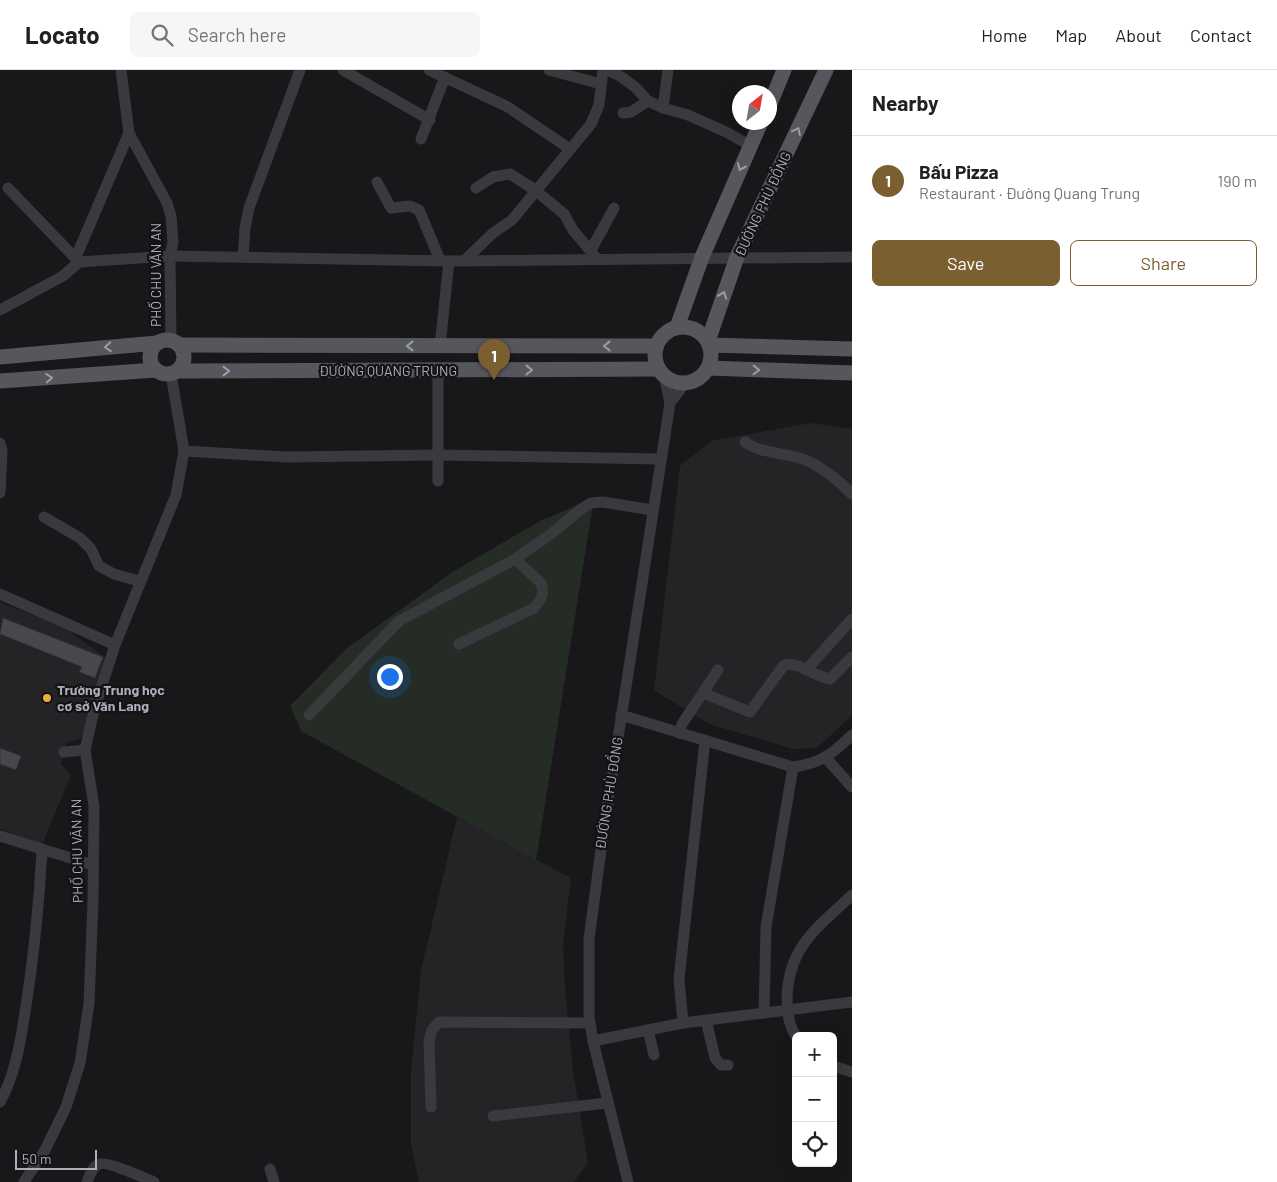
<!DOCTYPE html>
<meta charset="utf-8">
<style>
body{margin:0;font-family:Barlow,sans-serif;background:#f6f6f6;color:#202124}
.controls{position:absolute;right:15px;bottom:15px;display:grid;overflow:hidden;border-radius:8px;box-shadow:0 5px 20px #0002}
.controls button{width:45px;height:45px;display:grid;place-items:center;padding:0;border:0;border-bottom:1px solid #e0e0e0;background:#fff;color:#202124;font:25px sans-serif}
.compass{position:absolute;left:732px;top:15px;width:45px;height:45px;border-radius:50%;background:#fff;box-shadow:0 5px 20px #0002;rotate:31deg}
.scale{position:absolute;left:15px;bottom:12px;width:82px;box-sizing:border-box;padding-left:5px;border:2px solid #abafb9;border-top:0;font-size:14px;line-height:18px;white-space:nowrap;color:#abafb9;-webkit-text-stroke:4px #131315;paint-order:stroke}
.you{position:absolute;left:389px;top:606px;width:18px;height:18px;margin:-12px;border:4px solid #fff;border-radius:50%;background:#1a73e8;box-shadow:0 0 0 8px #1a73e833}
.badge{display:grid;place-items:center;width:32px;height:32px;border-radius:50%;background:#7b5f31;color:#fff;font-size:16px;font-weight:700}
.pin{position:absolute;translate:-50% -41px;filter:drop-shadow(0 1px 2px #0008)}
.pin::after{content:'';position:absolute;top:26px;width:18px;height:15px;background:inherit;clip-path:polygon(0 0,100% 0,50% 100%)}
.list{margin:0;padding:0;list-style:none}
h2{display:flex;justify-content:space-between;align-items:center;height:65px;margin:0;padding:0 20px;font-size:21px}
h2 small{font-size:16px;font-weight:400;color:#757577}
.list li{display:grid;grid-template-columns:32px 1fr auto;gap:15px;align-items:center;box-sizing:border-box;height:90px;padding:0 20px;border-top:1px solid #e0e0e0}
.list b{display:block;font-size:19px;white-space:nowrap}
.list p{margin:0;font-size:16px;white-space:nowrap;color:#757577}
.list em{font-size:16px;font-style:normal;color:#757577}
.actions{display:flex;gap:10px;padding:15px 20px}
.actions a{flex:1;padding:11px 0;border:1px solid #7b5f31;border-radius:8px;text-align:center;font-size:18px;color:#7b5f31}
.actions .main{background:#7b5f31;color:#fff}
.icon{flex:none;width:28px;height:28px;fill:none;stroke:currentColor;stroke-width:2;stroke-linecap:round;stroke-linejoin:round}
.map{position:relative;flex:none;width:852px;height:1112px;overflow:hidden}
header{display:flex;align-items:center;gap:30px;box-sizing:border-box;height:70px;padding:0 25px;background:#fff;border-bottom:1px solid #e0e0e0}
header strong{font-size:24px}
nav{display:flex;gap:28px;margin-inline-start:auto;font-size:18px}
.search{width:350px;height:45px;background:#f6f6f6;display:flex;align-items:center;gap:12px;box-sizing:border-box;padding:0 18px;border-radius:8px;color:#757577;font-size:19px}
main{display:flex}
aside{flex:1;background:#fff}
.map>svg:first-child{display:block}
.built{fill:#242427}
.green{fill:#242c25}
.building{fill:#47484d;stroke:#323236}
.lines{fill:none;stroke-linecap:round;stroke-linejoin:round}
.minor{stroke:#393a3e;stroke-width:11}
.major{stroke:#55575d;stroke-width:15}
.oneway{stroke:#9a9da7}
.poi-dot{fill:#eaab40;stroke:#131315;stroke-width:2}
.labels{text-anchor:middle;stroke-width:4.5;stroke-linejoin:round;paint-order:stroke}
.street-label{font-size:14px;fill:#abafb9;stroke:#131315}
.poi-label{font-size:14px;font-weight:bold;fill:#abafb9;stroke:#131315;text-anchor:start}
</style>
<header>
<strong>Locato</strong>
<div class="search"><svg class="icon" aria-label="search" viewBox="0 0 24 24"><circle cx="10" cy="10" r="6"/><path d="M15 15l6 6"/></svg>Search here</div>
<nav><a>Home</a><a>Map</a><a>About</a><a>Contact</a></nav>
</header>
<main>
<div class="map">
<svg width="852" height="1112" viewBox="0 0 852 1112">
<rect width="100%" height="100%" fill="#18181a"/>
<g class="built">
<polygon points="811,353 852,359 852,645 817,678 793,679 709,654 654,620 680,396 711,371"/>
<polygon points="0,532 65,558 106,588 83,668 67,672 61,694 71,705 42,775 0,759"/>
<polygon points="457,747 571,808 563,874 565,917 573,1001 588,1092 574,1112 419,1112 411,1075 411,1002 421,901"/>
</g>
<polygon class="green" points="594,428 536,790 301,661 290,636 347,578 454,501 540,451"/>
<g class="building">
<polygon points="3,548 103,587 95,608 79,602 82,597 0,564"/>
<polygon points="0,678 21,686 16,700 0,694"/>
</g>
<g class="lines">
<g class="minor">
<polyline points="121,0 129,63 167,133 171,146 173,172 170,186 171,270"/>
<polyline points="343,0 430,50"/>
<polyline points="429,0 508,37 570,79"/>
<polyline points="549,0 601,14"/>
<polyline points="607,0 620,6 635,17 648,31 663,38 688,45 726,62 751,76"/>
<polyline points="663,38 668,0"/>
<polyline points="623,43 631,42 648,31"/>
<polyline points="421,69 445,7"/>
<polyline points="377,112 391,138 410,136 419,140 440,190"/>
<polyline points="8,118 79,192"/>
<polyline points="476,118 493,107 510,104 535,120 564,144 573,160 597,189"/>
<polyline points="591,180 614,138"/>
<polyline points="76,187 129,63"/>
<polyline points="243,187 245,158 249,138 300,0"/>
<polyline points="464,191 493,163 512,150 591,54 599,35 603,0"/>
<polyline points="0,240 63,206 79,192 170,186 449,191 852,187"/>
<polyline points="440,276 449,191"/>
<polyline points="438,301 438,411"/>
<polyline points="670,333 686,312"/>
<path d="M745,372c18,13 43,10 63,19 17,8 31,20 44,33"/>
<polyline points="0,373 2,381 0,423"/>
<polyline points="184,381 288,387 438,385 661,389"/>
<polyline points="44,447 80,468 91,479 99,496 114,504 139,511"/>
<polyline points="0,524 115,575"/>
<path d="M459,574l75,-36c7,-8 11,-15 7,-25l-26,-24"/>
<polyline points="806,600 852,549"/>
<path d="M703,623l47,19 34,-47c16,-4 30,12 46,14l22,-22"/>
<polyline points="309,645 399,551 515,489 551,464 581,439 591,433 603,432 652,440"/>
<path d="M621,645l172,52c29,-4 38,-12 59,-32"/>
<polyline points="679,663 682,654 718,600"/>
<polyline points="64,682 85,680"/>
<polyline points="825,687 852,717"/>
<polyline points="0,766 93,795"/>
<polyline points="764,943 766,857 793,697"/>
<polyline points="706,950 715,988 721,995 728,995"/>
<polyline points="683,953 679,909 705,670"/>
<polyline points="648,960 654,985"/>
<path d="M796,966c-7,-10 -9,-26 -9,-37 1,-52 30,-71 65,-104"/>
<polyline points="593,971 683,953 852,932"/>
<polyline points="833,996 852,1002"/>
<path d="M0,1032c16,-28 21,-64 26,-96 8,-51 13,-102 16,-155"/>
<polyline points="431,1037 429,970 432,960 439,952 590,953"/>
<polyline points="493,1046 607,1033"/>
<polyline points="270,1099 274,1112"/>
<polyline points="24,1112 45,1080 66,1037 80,993 89,934 93,831 94,736 85,680 94,640 115,575 176,425 184,381 171,304"/>
<path d="M87,1112c2,-5 5,-14 10,-17 7,-6 47,13 57,17"/>
<polyline points="628,1112 593,971 589,947 589,869 603,765 670,333 664,305"/>
</g>
<g class="major">
<polyline points="770,34 784,0"/>
<polyline points="677,257 702,187 761,52"/>
<circle cx="683" cy="285" r="28"/>
<circle cx="167" cy="287" r="17"/>
<polyline points="708,271 737,187 826,0"/>
<polyline points="180,275 656,276"/>
<polyline points="709,275 852,279"/>
<polyline points="0,287 157,273"/>
<polyline points="708,298 852,303"/>
<polyline points="177,301 659,299"/>
<polyline points="0,311 156,300"/>
</g>
</g>
<defs><path id="oneway-chevron" d="M-2-3.5L2.5 0L-2 3.5" fill="none" stroke-width="1.6" stroke-linecap="round" stroke-linejoin="round" transform="scale(1.25)"/></defs>
<g class="oneway">
<use href="#oneway-chevron" transform="translate(797 61) rotate(-65)"/>
<use href="#oneway-chevron" transform="translate(741 97) rotate(114)"/>
<use href="#oneway-chevron" transform="translate(723 225) rotate(-70)"/>
<use href="#oneway-chevron" transform="translate(410 276) rotate(-180)"/>
<use href="#oneway-chevron" transform="translate(607 276) rotate(180)"/>
<use href="#oneway-chevron" transform="translate(108 277) rotate(175)"/>
<use href="#oneway-chevron" transform="translate(529 300)"/>
<use href="#oneway-chevron" transform="translate(756 300) rotate(2)"/>
<use href="#oneway-chevron" transform="translate(226 301)"/>
<use href="#oneway-chevron" transform="translate(49 308) rotate(-4)"/>
</g>
<circle class="poi-dot" cx="47" cy="628" r="5"/>
<g class="labels">
<g class="street-label">
<text transform="translate(763 134) rotate(-65)" y="5">ĐƯỜNG PHÙ ĐỔNG</text>
<text transform="translate(156 205) rotate(-90)" y="5">PHỐ CHU VĂN AN</text>
<text x="388" y="306">ĐƯỜNG QUANG TRUNG</text>
<text transform="translate(609 723) rotate(-81)" y="5">ĐƯỜNG PHÙ ĐỔNG</text>
<text transform="translate(77 781) rotate(-91)" y="5">PHỐ CHU VĂN AN</text>
</g>
<g class="poi-label">
<text x="57" y="625">Trường Trung học<tspan x="57" dy="16">cơ sở Văn Lang</tspan></text>
</g>
</g>
</svg>
<div class="controls">
<button>+</button>
<button>−</button>
<button><svg class="icon" aria-label="locate" viewBox="0 0 24 24"><circle cx="12" cy="12" r="6"/><path d="M12 2v4M12 18v4M2 12h4M18 12h4"/></svg></button>
</div>
<svg class="compass" viewBox="-18 -18 36 36"><path d="M0-13l5 13h-10z" fill="#e53935"/><path d="M0 13l5-13h-10z" fill="#757577"/></svg>
<div class="scale">50 m</div>
<div class="you"></div>
<div class="pin badge" style="left:494px;top:310px">1</div>
</div>
<aside>
<h2>Nearby<small></small></h2>
<ul class="list">
<li><span class="badge">1</span><div><b>Bấu Pizza</b><p>Restaurant · Đường Quang Trung</p></div><em>190 m</em></li>
</ul>
<div class="actions"><a class="main">Save</a><a>Share</a></div>
</aside>
</main>
